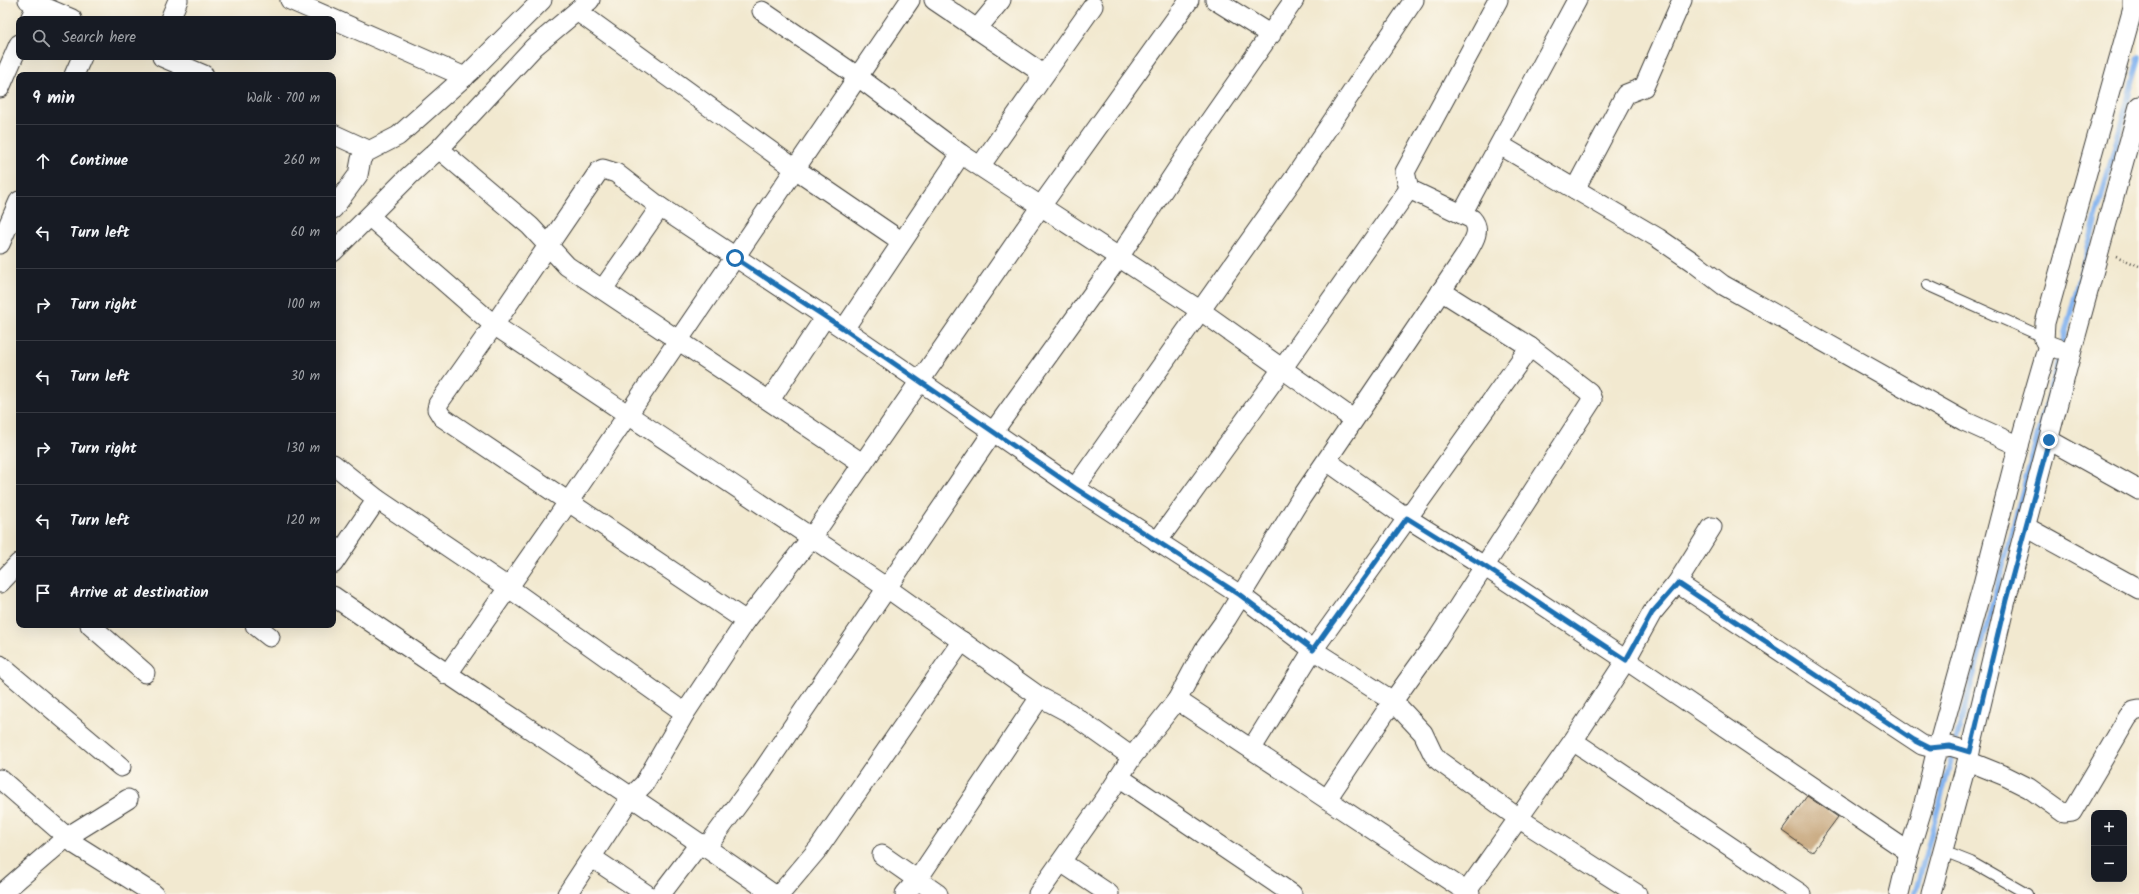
<!DOCTYPE html>
<meta charset="utf-8">
<style>
body{margin:0;font-family:Kalam,sans-serif;background:#242831;color:#f1f3f6}
.controls{position:absolute;right:12px;bottom:12px;display:grid;overflow:hidden;border-radius:8px;box-shadow:0 4px 16px #0002}
.controls button{width:36px;height:36px;display:grid;place-items:center;padding:0;border:0;border-bottom:1px solid #363941;background:#171b24;color:#f1f3f6;font:20px sans-serif}
.stop{position:absolute;width:12px;height:12px;margin:-9px;border:3px solid #1f6fb2;border-radius:50%;background:#fff}
.stop.end{background:#1f6fb2;border-color:#fff;box-shadow:0 1px 4px #0008}
.list{margin:0;padding:0;list-style:none}
h2{display:flex;justify-content:space-between;align-items:center;height:52px;margin:0;padding:0 16px;font-size:17px}
h2 small{font-size:13px;font-weight:400;color:#9ea1a6}
.list li{display:grid;grid-template-columns:26px 1fr auto;gap:12px;align-items:center;box-sizing:border-box;height:72px;padding:0 16px;border-top:1px solid #363941}
.list b{display:block;font-size:15px;white-space:nowrap}
.list em{font-size:13px;font-style:normal;color:#9ea1a6}
.icon{flex:none;width:22px;height:22px;fill:none;stroke:currentColor;stroke-width:2;stroke-linecap:round;stroke-linejoin:round}
.map{position:relative;flex:none;width:2139px;height:894px;overflow:hidden}
.search{position:absolute;background:#171b24;box-shadow:0 4px 16px #0002;left:16px;top:16px;width:320px;height:44px;display:flex;align-items:center;gap:10px;box-sizing:border-box;padding:0 14px;border-radius:8px;color:#9ea1a6;font-size:15px}
.panel{position:absolute;background:#171b24;box-shadow:0 4px 16px #0002;left:16px;top:72px;width:320px;height:556px;border-radius:8px}
.map>svg:first-child{display:block}
.lines{fill:none;stroke-linecap:round;stroke-linejoin:round}
.stream{stroke:#84b4ef;stroke-width:5.5}
.building{fill:#c19e71}
.service-casing{stroke:#3c3b37;stroke-width:12}
.minor-casing{stroke:#3c3b37;stroke-width:21}
.path{stroke:#3c3b37;stroke-width:2.5;stroke-dasharray:1 3;stroke-linecap:butt}
.service{stroke:#fff;stroke-width:10}
.minor{stroke:#fff;stroke-width:19}
.route{stroke:#1f6fb2;stroke-width:5}
</style>
<div class="map">
<svg width="2139" height="894" viewBox="0 0 2139 894">
<rect width="100%" height="100%" fill="#fbf7ec"/>
<filter id="ink" filterUnits="userSpaceOnUse"><feTurbulence type="fractalNoise" baseFrequency=".025" numOctaves="2"/><feDisplacementMap in="SourceGraphic" scale="8" xChannelSelector="R" yChannelSelector="G"/><feConvolveMatrix kernelMatrix="1 2 1 2 8 2 1 2 1" color-interpolation-filters="sRGB"/></filter>
<filter id="wash" filterUnits="userSpaceOnUse"><feTurbulence type="fractalNoise" baseFrequency=".012" numOctaves="4" result="noise"/><feDisplacementMap in="SourceGraphic" scale="16" xChannelSelector="R" yChannelSelector="G"/><feGaussianBlur stdDeviation="0.9" result="paint"/><feColorMatrix in="noise" values="0 0 0 0 0 0 0 0 0 0 0 0 0 0 0 0 0 1.4 0 .05"/><feComposite in="paint" operator="in"/></filter>
<g filter="url(#wash)">
<rect width="100%" height="100%" fill="#f2e9d0"/>
<g class="lines">
<polyline class="stream" points="1915,894 2139,57"/>
</g>
<g id="blocks">
<polygon class="building" points="1807,796 1838,817 1812,852 1782,831"/>
</g>
</g>
<g filter="url(#ink)">
<use href="#blocks" fill-opacity="0" stroke="#3c3b37" stroke-width="1"/>
<g class="lines">
<g class="service-casing">
<g id="service">
<polyline points="1927,285 2043,337"/>
<polyline points="1943,851 1971,862 2027,894"/>
</g>
</g>
<g class="minor-casing">
<g id="minor">
<polyline points="28,0 72,19"/>
<polyline points="290,0 465,77"/>
<polyline points="934,0 1036,69 1040,76 1038,84 981,165"/>
<polyline points="1215,0 1271,35"/>
<polyline points="577,11 794,168 901,241"/>
<polyline points="762,11 857,76 961,154 1201,311 1353,419"/>
<polyline points="30,19 37,4"/>
<polyline points="170,19 178,0"/>
<polyline points="977,29 1001,0"/>
<polyline points="162,57 204,75"/>
<polyline points="74,75 82,57"/>
<polyline points="1040,81 1093,6"/>
<polyline points="0,88 19,44"/>
<polyline points="333,134 368,150"/>
<polyline points="1500,145 1658,238 1693,262 1723,285 1964,421 2019,446"/>
<polyline points="439,149 530,226 567,266 862,463"/>
<polyline points="1409,189 1405,172 1498,0"/>
<polyline points="1575,189 1624,97 1626,94 1644,87 1682,0"/>
<polyline points="333,209 358,175 361,159 365,153 398,136 470,72 542,0"/>
<polyline points="1462,214 1577,0"/>
<polyline points="370,217 494,325 887,588 1040,697 1070,713 1132,757"/>
<polyline points="0,244 19,201"/>
<polyline points="333,252 409,176 439,149 534,47 590,0"/>
<polyline points="603,289 660,207"/>
<polyline points="844,329 961,154"/>
<polyline points="2059,349 2048,345 2044,340 2045,323 2133,8 2133,0"/>
<polyline points="770,400 825,317"/>
<polyline points="2049,440 2139,490"/>
<polyline points="1327,461 1407,518 1484,566 1626,660 1909,852"/>
<polyline points="333,464 377,499 509,588 685,713"/>
<polyline points="1075,488 1292,181 1414,0"/>
<polyline points="2026,527 2139,589"/>
<polyline points="333,564 377,499"/>
<polyline points="0,583 19,563"/>
<polyline points="1677,583 1922,745 1937,749 1950,746 1970,752"/>
<path d="M333,596c146,101 295,196 440,298"/>
<polyline points="746,621 442,417 437,409 438,404 494,325 599,171 603,169 616,173 660,207 844,329 1075,488 1240,595 1313,650 1393,701 1423,733 1433,754 1439,761 1518,818 1637,894"/>
<polyline points="90,625 145,673"/>
<polyline points="255,625 270,637"/>
<polyline points="0,665 121,767"/>
<polyline points="447,675 569,501 910,0"/>
<polyline points="1177,700 1470,894"/>
<polyline points="1573,741 1801,894"/>
<polyline points="1252,748 1313,650 1530,347"/>
<polyline points="1968,761 2005,776 2029,788 2064,813 2072,812 2128,717 2134,711 2139,710"/>
<polyline points="1119,777 1292,894"/>
<polyline points="0,779 76,845 154,894"/>
<polyline points="1327,799 1393,701 1434,644 1592,400 1589,392 1530,347 1441,291"/>
<polyline points="706,848 759,776 993,432 1119,257 1195,142 1294,0"/>
<polyline points="882,855 938,894"/>
<polyline points="591,857 646,894"/>
<polyline points="1061,862 1109,894"/>
<polyline points="1467,891 1573,741 1626,660 1652,613 1677,583 1712,527"/>
<polyline points="1,894 67,837 128,799"/>
<polyline points="567,894 631,797 644,784 685,713 746,621 812,537 1041,206 1189,0"/>
<polyline points="661,894 700,843"/>
<polyline points="780,894 818,849 962,641"/>
<polyline points="905,894 918,879 1040,697"/>
<path d="M1038,894l69,-98 25,-39 45,-57 27,-50 23,-32 74,-120 164,-242c6,-11 18,-25 7,-37l-63,-30 -127,180 -125,173"/>
<polyline points="1899,894 1909,852 1924,803 1935,757 1983,584 2015,459 2048,345"/>
<polyline points="1931,894 1971,747 2006,600 2072,350 2139,106"/>
</g>
</g>
<polyline class="path" points="2116,256 2139,266"/>
<use href="#service" class="service"/>
<use href="#minor" class="minor"/>
</g>
</g>
<g class="lines" filter="url(#ink)">
<polyline class="route" points="735,258 844,329 1075,488 1240,595 1313,650 1407,518 1484,566 1626,660 1652,613 1678,583 1914,740 1930,748 1950,746 1970,752 2006,600 2049,440"/>
</g>
</svg>
<div class="controls">
<button>+</button>
<button>−</button>
</div>
<div class="stop" style="left:735px;top:258px"></div>
<div class="stop end" style="left:2049px;top:440px"></div>
<div class="search"><svg class="icon" aria-label="search" viewBox="0 0 24 24"><circle cx="10" cy="10" r="6"/><path d="M15 15l6 6"/></svg>Search here</div>
<section class="panel">
<h2>9 min<small>Walk · 700 m</small></h2>
<ul class="list">
<li><svg class="icon" aria-label="ahead" viewBox="0 0 24 24"><path d="M12 20V5M6 11l6-6 6 6"/></svg><div><b>Continue</b></div><em>260 m</em></li>
<li><svg class="icon" aria-label="left" viewBox="0 0 24 24"><path d="M17 20v-9H6M10 6l-5 5 5 5"/></svg><div><b>Turn left</b></div><em>60 m</em></li>
<li><svg class="icon" aria-label="right" viewBox="0 0 24 24"><path d="M7 20v-9h11M14 6l5 5-5 5"/></svg><div><b>Turn right</b></div><em>100 m</em></li>
<li><svg class="icon" aria-label="left" viewBox="0 0 24 24"><path d="M17 20v-9H6M10 6l-5 5 5 5"/></svg><div><b>Turn left</b></div><em>30 m</em></li>
<li><svg class="icon" aria-label="right" viewBox="0 0 24 24"><path d="M7 20v-9h11M14 6l5 5-5 5"/></svg><div><b>Turn right</b></div><em>130 m</em></li>
<li><svg class="icon" aria-label="left" viewBox="0 0 24 24"><path d="M17 20v-9H6M10 6l-5 5 5 5"/></svg><div><b>Turn left</b></div><em>120 m</em></li>
<li><svg class="icon" aria-label="arrive" viewBox="0 0 24 24"><path d="M6 21V4h12l-3 4 3 4H6"/></svg><div><b>Arrive at destination</b></div></li>
</ul>
</section>
</div>
